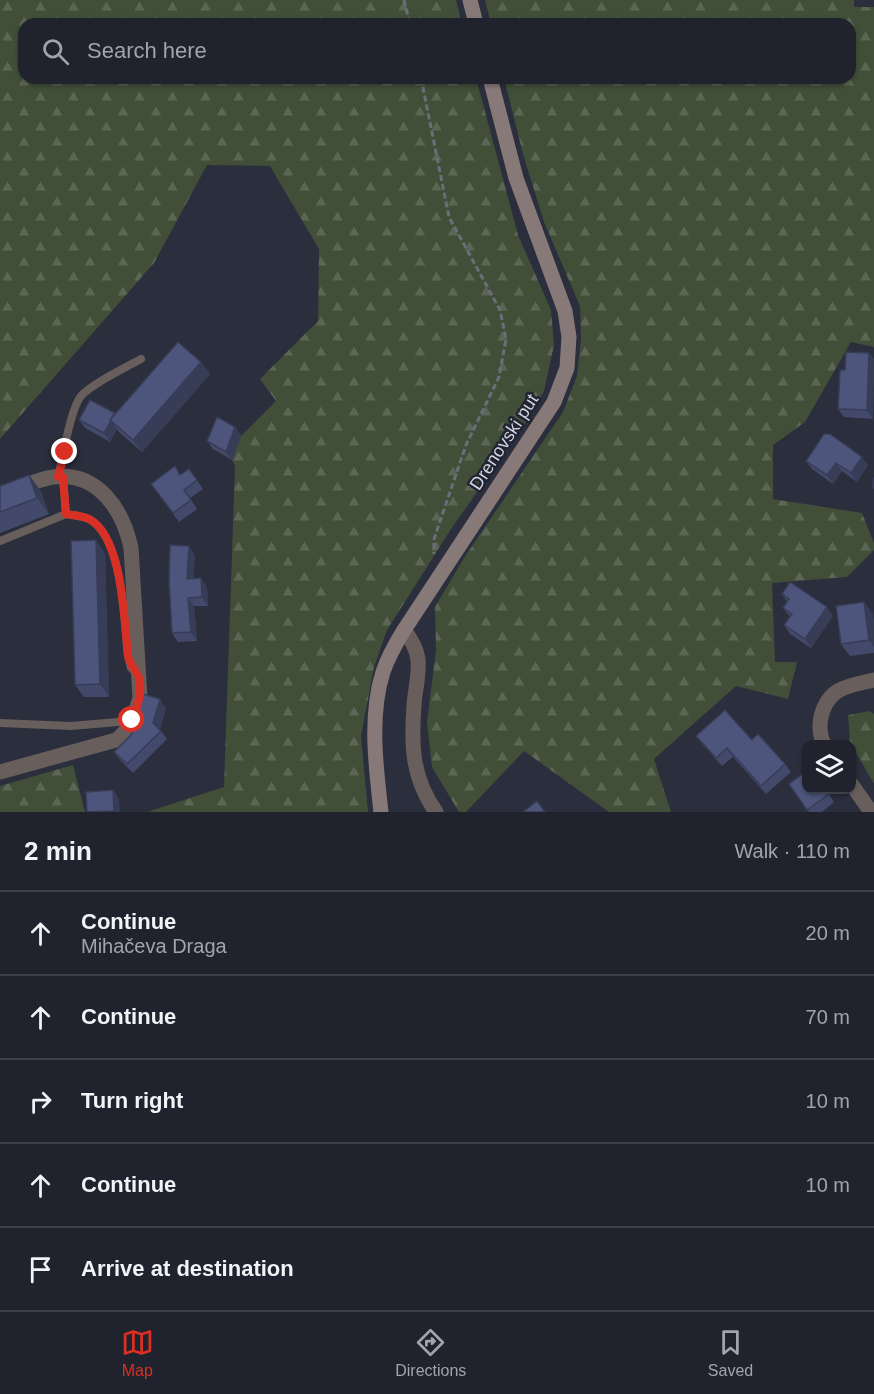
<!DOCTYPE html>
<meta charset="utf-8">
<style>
body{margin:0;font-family:Helvetica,sans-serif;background:#282a35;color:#f1f3f6}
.controls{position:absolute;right:18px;bottom:18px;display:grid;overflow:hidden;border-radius:12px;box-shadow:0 2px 4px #0004}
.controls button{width:54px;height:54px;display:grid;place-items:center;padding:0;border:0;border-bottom:2px solid #3d3f49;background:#20222d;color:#f1f3f6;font:30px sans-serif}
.stop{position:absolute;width:18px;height:18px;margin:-14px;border:4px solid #d93025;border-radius:50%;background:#fff}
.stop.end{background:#d93025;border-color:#fff;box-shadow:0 2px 6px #0008}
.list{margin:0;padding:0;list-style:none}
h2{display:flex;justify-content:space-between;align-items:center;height:78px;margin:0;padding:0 24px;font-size:26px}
h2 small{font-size:20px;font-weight:400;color:#a2a4aa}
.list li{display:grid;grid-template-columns:39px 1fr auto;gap:18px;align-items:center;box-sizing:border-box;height:84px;padding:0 24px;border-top:2px solid #3d3f49}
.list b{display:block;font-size:22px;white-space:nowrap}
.list p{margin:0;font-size:20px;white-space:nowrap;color:#a2a4aa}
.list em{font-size:20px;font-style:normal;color:#a2a4aa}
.icon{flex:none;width:33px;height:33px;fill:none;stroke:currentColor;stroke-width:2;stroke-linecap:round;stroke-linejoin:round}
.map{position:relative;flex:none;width:874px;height:812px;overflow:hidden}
.search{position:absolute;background:#20222d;box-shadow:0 2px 4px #0004;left:18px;right:18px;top:18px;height:66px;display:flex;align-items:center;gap:15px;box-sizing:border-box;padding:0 21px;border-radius:18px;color:#a2a4aa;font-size:22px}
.sheet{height:498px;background:#20222d}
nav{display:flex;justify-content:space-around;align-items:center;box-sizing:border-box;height:84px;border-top:2px solid #3d3f49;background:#20222d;font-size:16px;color:#a2a4aa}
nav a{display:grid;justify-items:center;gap:3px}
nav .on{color:#d93025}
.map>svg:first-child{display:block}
.forest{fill:url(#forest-firs)}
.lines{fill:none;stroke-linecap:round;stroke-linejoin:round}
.path{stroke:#6a6d7a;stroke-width:3;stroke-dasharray:6 3;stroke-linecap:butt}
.lane{stroke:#685f5d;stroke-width:8}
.street{stroke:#685f5d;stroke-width:15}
.secondary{stroke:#877977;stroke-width:15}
.wall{fill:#43496b}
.shaded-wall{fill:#373c57}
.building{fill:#4e557c;stroke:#373c57;stroke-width:1.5}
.route{stroke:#d93025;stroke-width:8}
.labels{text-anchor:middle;stroke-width:5;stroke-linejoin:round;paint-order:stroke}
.street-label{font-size:18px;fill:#d1d3dd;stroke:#212432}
</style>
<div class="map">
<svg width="874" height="812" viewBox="0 0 874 812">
<defs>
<pattern id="forest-firs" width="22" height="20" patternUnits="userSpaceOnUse" patternTransform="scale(1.5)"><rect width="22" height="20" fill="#414e38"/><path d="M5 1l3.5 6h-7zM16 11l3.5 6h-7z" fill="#5b6754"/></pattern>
</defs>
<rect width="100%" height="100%" fill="#2b2e3c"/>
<g class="forest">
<polygon points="0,0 456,0 462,24 24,24 24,78 476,78 518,235 551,310 554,345 544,391 527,421 451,529 387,630 374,667 361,736 368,812 147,812 224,787 235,466 232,460 241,436 276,401 260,379 318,321 319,249 270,166 207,165 154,263 0,439"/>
<polygon points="485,0 854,0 854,7 874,7 874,347 851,342 805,422 773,445 773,499 862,513 874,543 874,550 847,577 772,583 775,662 797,662 788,699 736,686 654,759 671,812 609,812 524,751 466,812 459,812 432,767 427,722 436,650 435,607 464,558 563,412 577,376 581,338 580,306 544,222 523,154 504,78 850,78 850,24 491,24"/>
<polygon points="870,711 874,714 874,784 850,742 848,715"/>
<polygon points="73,765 85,812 0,812 0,786"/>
</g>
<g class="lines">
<g class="path">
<polyline points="404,0 410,24"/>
<polyline points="421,78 449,217 500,310 506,339 499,377 466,445 434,539 434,554"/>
</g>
<g class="lane">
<path d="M58,477c5,-19 12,-67 23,-81 12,-13 44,-28 60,-37"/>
<path d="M63,477l3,37c7,1 17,2 23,5 34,18 35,102 39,137l3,12 5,5"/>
<polyline points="0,541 66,514"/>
<polyline points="0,723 71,726 130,721"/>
</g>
<g class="street">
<path d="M0,495c17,-6 35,-15 53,-18 45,-6 70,33 78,71l9,150c-5,16 -10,32 -24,42l-116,32"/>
<path d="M404,630c22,28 13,42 10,75 -3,41 -2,73 22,107"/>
<path d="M824,744c-4,-7 -5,-18 -3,-27 7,-30 27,-31 53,-37"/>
<polyline points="852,785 871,812"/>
</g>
<g class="secondary">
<polyline points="470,0 476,24"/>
<path d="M381,812c-5,-45 -12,-96 2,-140 5,-15 13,-29 21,-42l150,-228 13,-34 2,-31 -4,-26 -49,-133 -26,-100"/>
</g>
</g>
<g class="wall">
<polygon points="869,353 874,359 873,419 844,417 838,409 845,370"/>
<polygon points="201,362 210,374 142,452 119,432 117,429 110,442 85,428 79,420 115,414"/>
<polygon points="235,427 241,436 232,460 213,449 207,441"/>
<polygon points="806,461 868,465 857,482 842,471 833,484 812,469"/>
<polygon points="189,469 203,489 190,498 197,509 179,522 151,484 181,475"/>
<polygon points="0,486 41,491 49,514 0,533"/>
<polygon points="105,553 109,697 84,697 75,685"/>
<polygon points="195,555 193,579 207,587 208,606 194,606 197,641 178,642 172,633"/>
<polygon points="782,594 833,616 811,648 790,634 784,625 790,617 783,608 787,602"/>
<polygon points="864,602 873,615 874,624 874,653 850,656 841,644"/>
<polygon points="166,708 160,729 167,739 133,773 120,760 114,752"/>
<polygon points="696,736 752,740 785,764 791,772 766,794 733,757 722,766 702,744"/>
<polygon points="789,784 825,789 834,802 822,812 809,812"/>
</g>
<g class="shaded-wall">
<polygon points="869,353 874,359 873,419 867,410"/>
<polygon points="201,362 210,374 142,452 133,440"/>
<polygon points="111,421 117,429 110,442 104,433"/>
<polygon points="235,427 241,436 232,460 226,452"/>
<polygon points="862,457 868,465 857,482 851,473"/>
<polygon points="836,463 842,471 833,484 827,475"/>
<polygon points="29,475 41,491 49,514 37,498"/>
<polygon points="96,540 105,553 109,697 100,684"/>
<polygon points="189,546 195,555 193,588 187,579"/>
<polygon points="201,578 207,587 208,606 202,597"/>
<polygon points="188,598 194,606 197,641 191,632"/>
<polygon points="864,602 873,615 874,624 874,647 869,640"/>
<polygon points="827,607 833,616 811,648 805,639"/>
<polygon points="160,699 166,708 159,731 153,723"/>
<polygon points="113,790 119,799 120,812 115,812 114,811"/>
</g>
<g class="building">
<polygon points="178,342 201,362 133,440 110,420"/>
<polygon points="846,352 869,353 867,410 838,409 840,370 845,370"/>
<polygon points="90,400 115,413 110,420 111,421 104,433 79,420"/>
<polygon points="217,417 235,427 226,452 207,441"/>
<polygon points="824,434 830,434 862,457 851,473 836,463 827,475 806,461"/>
<polygon points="175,466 180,475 189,469 197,480 184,490 191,500 173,513 151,484"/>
<polygon points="29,475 37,498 0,512 0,486"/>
<polygon points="874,477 874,488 872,488"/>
<polygon points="96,540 100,684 75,685 71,541"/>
<polygon points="170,545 189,546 187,579 201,578 202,597 188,598 191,632 172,633 169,580"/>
<polygon points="790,582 827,607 805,639 784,625 792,614 783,608 789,599 782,594"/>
<polygon points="864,602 869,640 841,644 836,606"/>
<polygon points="143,694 160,699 153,723 161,731 127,764 114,752 131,735"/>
<polygon points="725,710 752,740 758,734 785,764 761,786 727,748 716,758 696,736"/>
<polygon points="807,771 807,789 825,789 829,794 807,810 789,784"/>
<polygon points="113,790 114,811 87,812 86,792"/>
<polygon points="537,801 545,812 523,812"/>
</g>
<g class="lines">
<path class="route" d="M65,452l-7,25h5l3,37c7,1 17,2 23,5 34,18 35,102 39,137 2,10 8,14 11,22 4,14 -2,30 -7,42"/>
</g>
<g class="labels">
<g class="street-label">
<text transform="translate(504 442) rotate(-57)" y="6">Drenovski put</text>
</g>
</g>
</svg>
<div class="controls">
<button><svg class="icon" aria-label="layers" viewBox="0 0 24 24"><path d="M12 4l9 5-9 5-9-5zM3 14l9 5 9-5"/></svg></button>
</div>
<div class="stop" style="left:132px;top:720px"></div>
<div class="stop end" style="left:65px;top:452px"></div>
<div class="search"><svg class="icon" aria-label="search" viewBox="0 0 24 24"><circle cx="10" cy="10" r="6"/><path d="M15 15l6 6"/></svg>Search here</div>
</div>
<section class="sheet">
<h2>2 min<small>Walk · 110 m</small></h2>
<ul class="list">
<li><svg class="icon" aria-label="ahead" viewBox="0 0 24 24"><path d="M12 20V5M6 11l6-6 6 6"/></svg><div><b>Continue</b><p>Mihačeva Draga</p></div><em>20 m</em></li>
<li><svg class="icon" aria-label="ahead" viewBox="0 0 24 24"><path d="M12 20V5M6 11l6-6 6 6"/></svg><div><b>Continue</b></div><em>70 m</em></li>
<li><svg class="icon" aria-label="right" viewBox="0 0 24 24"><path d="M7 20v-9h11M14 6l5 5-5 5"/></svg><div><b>Turn right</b></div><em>10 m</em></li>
<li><svg class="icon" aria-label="ahead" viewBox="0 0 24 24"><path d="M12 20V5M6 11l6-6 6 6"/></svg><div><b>Continue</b></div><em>10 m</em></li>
<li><svg class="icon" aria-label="arrive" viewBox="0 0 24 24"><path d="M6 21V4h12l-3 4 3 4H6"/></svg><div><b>Arrive at destination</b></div></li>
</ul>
</section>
<nav>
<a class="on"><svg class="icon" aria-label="map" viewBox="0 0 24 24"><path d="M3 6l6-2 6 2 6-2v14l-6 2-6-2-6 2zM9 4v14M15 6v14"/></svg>Map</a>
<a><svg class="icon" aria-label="directions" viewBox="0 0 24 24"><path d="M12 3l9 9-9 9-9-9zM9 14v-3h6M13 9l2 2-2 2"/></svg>Directions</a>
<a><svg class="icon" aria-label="saved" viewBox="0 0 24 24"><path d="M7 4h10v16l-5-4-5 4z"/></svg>Saved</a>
</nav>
